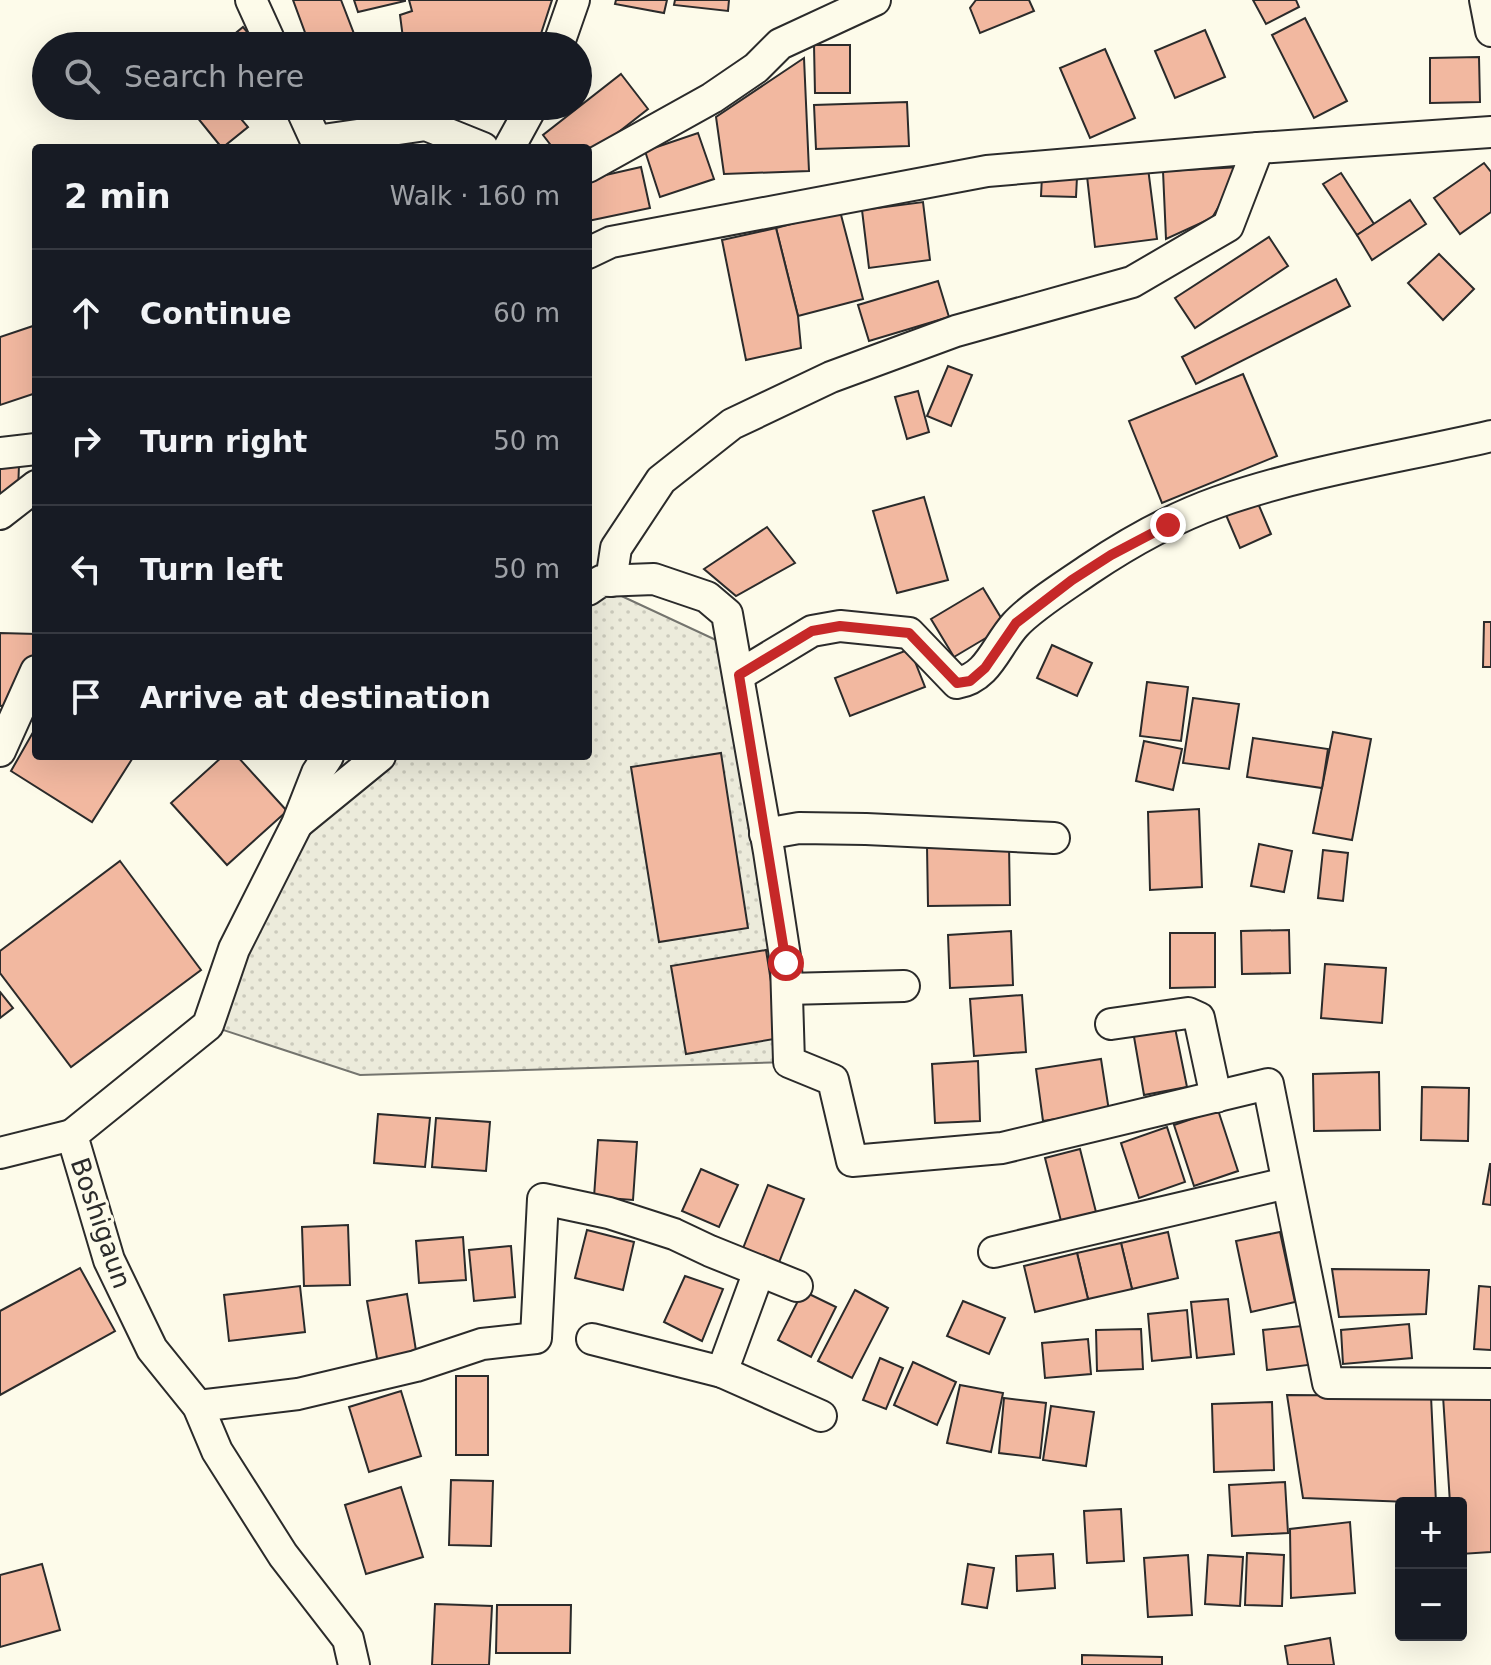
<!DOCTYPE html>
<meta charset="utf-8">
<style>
body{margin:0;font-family:"DejaVu Sans",sans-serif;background:#242831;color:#f1f3f6}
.controls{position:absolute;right:24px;bottom:24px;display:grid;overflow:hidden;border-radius:8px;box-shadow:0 8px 32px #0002}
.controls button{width:72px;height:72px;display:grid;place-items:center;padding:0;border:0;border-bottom:2px solid #363941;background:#171b24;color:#f1f3f6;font:40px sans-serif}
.stop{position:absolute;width:24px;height:24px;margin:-18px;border:6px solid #c62828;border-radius:50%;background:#fff}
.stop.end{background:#c62828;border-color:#fff;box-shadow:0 2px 8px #0008}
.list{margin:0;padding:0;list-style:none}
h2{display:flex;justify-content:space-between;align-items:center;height:104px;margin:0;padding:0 32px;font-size:34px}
h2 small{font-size:26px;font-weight:400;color:#9ea1a6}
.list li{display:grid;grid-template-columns:52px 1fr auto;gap:24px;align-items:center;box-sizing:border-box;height:128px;padding:0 32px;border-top:2px solid #363941}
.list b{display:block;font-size:30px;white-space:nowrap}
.list em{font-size:26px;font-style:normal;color:#9ea1a6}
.icon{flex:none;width:44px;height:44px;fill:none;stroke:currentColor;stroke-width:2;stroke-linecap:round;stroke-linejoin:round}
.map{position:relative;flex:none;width:1491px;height:1665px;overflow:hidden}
.search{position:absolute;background:#171b24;box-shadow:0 8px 32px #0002;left:32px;top:32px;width:560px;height:88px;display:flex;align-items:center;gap:20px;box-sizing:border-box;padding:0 28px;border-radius:44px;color:#9ea1a6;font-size:30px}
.panel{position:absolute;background:#171b24;box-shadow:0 8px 32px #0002;left:32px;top:144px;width:560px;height:616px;border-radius:8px}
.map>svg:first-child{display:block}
.grass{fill:url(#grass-dots);stroke:#74746e;stroke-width:2}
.building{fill:#f2b8a0;stroke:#2b2b2b;stroke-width:2}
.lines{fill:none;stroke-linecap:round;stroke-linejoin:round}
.minor-casing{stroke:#2b2b2b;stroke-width:34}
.minor{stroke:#fdfbea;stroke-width:30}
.route{stroke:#c62828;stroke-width:10}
.labels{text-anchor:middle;stroke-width:6;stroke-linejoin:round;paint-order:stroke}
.street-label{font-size:26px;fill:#2b2b2b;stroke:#fdfbea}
</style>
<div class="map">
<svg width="1491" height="1665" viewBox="0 0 1491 1665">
<defs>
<pattern id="grass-dots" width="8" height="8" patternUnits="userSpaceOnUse" patternTransform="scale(2)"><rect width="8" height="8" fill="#ecebdb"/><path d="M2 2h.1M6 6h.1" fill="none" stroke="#cbcabc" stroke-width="1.8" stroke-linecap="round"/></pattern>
</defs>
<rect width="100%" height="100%" fill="#fdfbea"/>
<polygon class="grass" points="600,586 731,647 789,1062 360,1075 208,1025 330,756 588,756 588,594"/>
<g class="building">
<polygon points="293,0 341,0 356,39 338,46 310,46"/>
<polygon points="354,0 405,0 405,1 358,12"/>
<polygon points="409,0 552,0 537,46 404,46 400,15 412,11"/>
<polygon points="616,0 667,0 664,13 615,4"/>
<polygon points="675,0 729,0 728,11 674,5"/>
<polygon points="976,0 1029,0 1034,11 980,33 970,8"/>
<polygon points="1253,0 1296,0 1299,7 1266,24"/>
<polygon points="1305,18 1347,101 1314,118 1272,35"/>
<polygon points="243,27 259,46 220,46"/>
<polygon points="1205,30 1225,77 1175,98 1155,51"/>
<polygon points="814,45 850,45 850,93 815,93"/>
<polygon points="1105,49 1135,118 1090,138 1060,68"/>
<polygon points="1479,57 1480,102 1430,103 1430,58"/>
<polygon points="804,58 809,171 724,174 716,117"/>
<polygon points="621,74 648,109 588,156 588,148 553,148 543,135"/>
<polygon points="907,102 909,146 816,149 814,105"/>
<polygon points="188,106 230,106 248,127 222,148"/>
<polygon points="346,106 387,106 389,109 356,125"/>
<polygon points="698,133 714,179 660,197 645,151"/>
<polygon points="1484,163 1491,172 1491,212 1460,234 1434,198"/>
<polygon points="641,167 650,208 588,221 588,179"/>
<polygon points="1242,167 1212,218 1166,239 1163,171"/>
<polygon points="1148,168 1157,239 1095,247 1087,176"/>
<polygon points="1341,173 1374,224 1357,235 1323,184"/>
<polygon points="1042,176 1077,177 1076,197 1041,196"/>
<polygon points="1410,200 1426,224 1372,260 1357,235"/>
<polygon points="923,202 930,260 869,268 862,210"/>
<polygon points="840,211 863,299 798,316 776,228"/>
<polygon points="776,228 798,316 801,348 746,360 722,240"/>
<polygon points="1269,237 1288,266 1195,328 1175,298"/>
<polygon points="1439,254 1474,289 1443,320 1408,283"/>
<polygon points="1336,279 1350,306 1196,384 1182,357"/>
<polygon points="938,281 949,317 869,341 858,305"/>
<polygon points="36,325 36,393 0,405 0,337"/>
<polygon points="948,366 972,375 951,426 927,416"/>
<polygon points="1243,374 1277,456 1162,503 1129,421"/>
<polygon points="918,391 929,432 907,439 895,397"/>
<polygon points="19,465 18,492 0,502 0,467"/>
<polygon points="924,497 948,580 897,593 873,511"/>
<polygon points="1257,501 1271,534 1240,548 1226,515"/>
<polygon points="767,527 795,563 736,596 704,569"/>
<polygon points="983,588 1006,626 954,657 931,619"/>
<polygon points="1484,622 1491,622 1491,667 1483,667"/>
<polygon points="0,633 36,634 36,649 10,705 0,706"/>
<polygon points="1052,645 1092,663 1077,696 1037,678"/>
<polygon points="910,649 925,687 850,716 835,678"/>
<polygon points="1147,682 1188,687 1181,741 1140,736"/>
<polygon points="1193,698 1239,704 1229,769 1183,763"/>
<polygon points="36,727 36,756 134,756 92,822 11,771"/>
<polygon points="1333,732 1371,739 1352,840 1313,833"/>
<polygon points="1253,738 1328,749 1322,788 1247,777"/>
<polygon points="1144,741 1182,749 1173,790 1136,781"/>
<polygon points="721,753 748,928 659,942 631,767"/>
<polygon points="223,756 237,756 287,811 227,865 171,803"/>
<polygon points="1199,809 1202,887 1150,890 1148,812"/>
<polygon points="1259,844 1292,851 1284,892 1251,886"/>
<polygon points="1009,845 1010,905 928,906 927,846"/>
<polygon points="1323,850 1348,853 1343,901 1318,898"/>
<polygon points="120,861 201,970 71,1067 0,973 0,951"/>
<polygon points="1289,930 1290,973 1242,974 1241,931"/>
<polygon points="1011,931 1013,985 950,988 948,935"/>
<polygon points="1170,933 1215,933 1215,987 1170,988"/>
<polygon points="766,950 780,1038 686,1054 671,966"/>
<polygon points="1325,964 1386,968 1382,1023 1321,1018"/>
<polygon points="0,992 13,1008 0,1018"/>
<polygon points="1022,995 1026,1052 974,1056 970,999"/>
<polygon points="1174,1023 1187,1087 1144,1095 1133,1031"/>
<polygon points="1101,1059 1109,1111 1043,1121 1036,1069"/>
<polygon points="978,1061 980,1121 935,1123 932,1064"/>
<polygon points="1379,1072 1380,1130 1314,1131 1313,1074"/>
<polygon points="1422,1087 1469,1088 1468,1141 1421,1140"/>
<polygon points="1218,1110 1238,1171 1194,1186 1174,1125"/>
<polygon points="378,1114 430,1118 425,1167 374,1163"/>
<polygon points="436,1118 490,1122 486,1171 432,1167"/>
<polygon points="1167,1127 1185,1182 1139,1198 1121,1143"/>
<polygon points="598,1140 637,1142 633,1200 594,1197"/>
<polygon points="1080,1149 1096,1212 1061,1221 1045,1158"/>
<polygon points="1490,1164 1491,1164 1491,1205 1483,1204"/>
<polygon points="701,1169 738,1185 719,1227 682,1211"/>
<polygon points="768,1185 804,1199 776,1270 740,1256"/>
<polygon points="348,1225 350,1285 304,1286 302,1227"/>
<polygon points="587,1230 634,1242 623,1290 575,1278"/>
<polygon points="1168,1232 1178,1278 1132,1289 1121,1243"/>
<polygon points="1280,1232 1295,1302 1251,1312 1236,1241"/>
<polygon points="463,1237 466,1280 419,1283 416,1241"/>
<polygon points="1121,1243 1132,1289 1088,1299 1077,1253"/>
<polygon points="511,1246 515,1297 474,1301 469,1250"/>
<polygon points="1077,1253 1088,1299 1035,1312 1024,1266"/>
<polygon points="80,1268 115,1331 0,1395 0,1311"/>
<polygon points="1332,1269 1429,1270 1426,1314 1339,1317"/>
<polygon points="685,1276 723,1289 702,1341 664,1322"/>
<polygon points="300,1286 305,1332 229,1341 224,1295"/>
<polygon points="1479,1286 1491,1287 1491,1350 1474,1349"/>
<polygon points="855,1290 888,1308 852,1378 818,1361"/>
<polygon points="803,1291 836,1307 811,1357 778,1340"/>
<polygon points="407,1294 417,1357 378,1364 367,1301"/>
<polygon points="1228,1299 1234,1354 1197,1358 1191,1302"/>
<polygon points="963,1301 1005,1318 989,1354 947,1336"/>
<polygon points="1187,1310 1191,1357 1152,1361 1148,1314"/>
<polygon points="1409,1324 1412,1358 1343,1364 1341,1330"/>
<polygon points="1312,1325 1316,1364 1267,1370 1263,1330"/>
<polygon points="1141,1329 1143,1369 1097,1371 1096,1330"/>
<polygon points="1088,1339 1091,1374 1045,1378 1042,1343"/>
<polygon points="880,1358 903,1368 886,1409 863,1400"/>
<polygon points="913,1362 956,1382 937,1425 894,1405"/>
<rect x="456" y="1376" width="32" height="79"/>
<polygon points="960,1385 1003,1393 991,1452 947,1443"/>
<polygon points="401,1391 421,1456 369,1472 349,1407"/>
<polygon points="1491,1394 1491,1552 1461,1554 1461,1503 1450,1503 1443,1396"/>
<polygon points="1287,1395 1431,1396 1436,1503 1303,1498"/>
<polygon points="1004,1398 1046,1403 1040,1458 999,1453"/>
<polygon points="1272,1402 1274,1470 1214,1472 1212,1404"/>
<polygon points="1051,1406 1094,1412 1086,1466 1043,1460"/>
<polygon points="451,1480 493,1481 491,1546 449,1545"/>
<polygon points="1285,1482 1288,1533 1232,1536 1229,1485"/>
<polygon points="401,1487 423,1557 366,1574 345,1505"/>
<polygon points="1121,1509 1124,1561 1087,1563 1084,1511"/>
<polygon points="1350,1522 1355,1593 1291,1598 1290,1529"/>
<polygon points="1247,1553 1284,1555 1282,1606 1245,1605"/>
<polygon points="1053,1554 1055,1588 1017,1591 1016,1556"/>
<polygon points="1188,1555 1192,1615 1148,1617 1144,1558"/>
<polygon points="1208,1555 1243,1557 1240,1606 1205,1604"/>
<polygon points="42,1564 60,1630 0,1647 0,1575"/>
<polygon points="968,1564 994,1568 987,1608 962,1604"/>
<polygon points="435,1604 492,1606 489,1665 432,1665"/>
<polygon points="497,1605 571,1605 570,1653 496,1653"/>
<polygon points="1330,1638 1334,1665 1288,1665 1285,1646"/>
<polygon points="1082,1655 1162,1657 1162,1665 1082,1665"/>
</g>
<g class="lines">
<g class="minor-casing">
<g id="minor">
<polyline points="251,0 272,46"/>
<polyline points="1485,0 1491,31"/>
<polyline points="558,46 574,0"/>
<polyline points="300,106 316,141 426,125 483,148"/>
<polyline points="509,148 532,106"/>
<polyline points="588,167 712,98 756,68 780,44 875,0"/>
<polyline points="588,253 611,242 987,171 1258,148 1491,132"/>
<polyline points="0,453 36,449"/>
<polyline points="0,514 36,486"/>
<polyline points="611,581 616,548 661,480 732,424 831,377 956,331 1132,282 1228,226 1258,148"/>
<polyline points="588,590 601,581 654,579 707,597 727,614 769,852 786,963 789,1062 833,1080 852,1161 1002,1148 1268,1084 1328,1383 1491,1384"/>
<path d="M739,675l73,-44 28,-5 69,7 48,50c31,-5 39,-37 58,-58 16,-18 53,-41 73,-55 40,-27 85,-52 130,-68 88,-31 183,-45 273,-66"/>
<polyline points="0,751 36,671"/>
<polyline points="328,756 317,773 297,824 234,949 208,1025 72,1135 109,1260 152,1349 198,1406 217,1451 283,1555 348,1639 354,1665"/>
<polyline points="298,823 380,756"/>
<polyline points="765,834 799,828 866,829 1054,838"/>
<polyline points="787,989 904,986"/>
<polyline points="1111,1024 1188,1013 1199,1018 1216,1097"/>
<polyline points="0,1153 72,1135"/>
<polyline points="994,1252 1287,1183"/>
<polyline points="592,1339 722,1372 759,1271"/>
<polyline points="722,1372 821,1416"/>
<polyline points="198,1406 298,1394 416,1366 482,1344 536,1338 543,1199 609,1213 674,1234 710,1251 797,1286"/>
</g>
</g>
<use href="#minor" class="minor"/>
</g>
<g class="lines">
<polyline class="route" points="786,963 739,675 812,631 840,626 909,633 957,683 970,681 985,668 1016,623 1072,580 1111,555 1168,525"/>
</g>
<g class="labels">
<g class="street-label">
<text transform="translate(101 1223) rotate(71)" y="9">Boshigaun</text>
</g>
</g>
</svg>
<div class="controls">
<button>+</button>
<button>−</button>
</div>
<div class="stop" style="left:786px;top:963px"></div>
<div class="stop end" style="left:1168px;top:525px"></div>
<div class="search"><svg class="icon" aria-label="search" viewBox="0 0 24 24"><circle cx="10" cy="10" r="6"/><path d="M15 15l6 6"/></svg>Search here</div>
<section class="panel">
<h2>2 min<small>Walk · 160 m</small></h2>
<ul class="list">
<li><svg class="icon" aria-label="ahead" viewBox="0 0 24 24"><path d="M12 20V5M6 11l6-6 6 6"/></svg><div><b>Continue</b></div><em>60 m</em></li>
<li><svg class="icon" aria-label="right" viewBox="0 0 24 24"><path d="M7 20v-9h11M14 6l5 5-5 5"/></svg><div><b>Turn right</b></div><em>50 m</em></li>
<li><svg class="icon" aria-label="left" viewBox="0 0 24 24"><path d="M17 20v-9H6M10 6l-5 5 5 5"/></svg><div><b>Turn left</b></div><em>50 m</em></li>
<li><svg class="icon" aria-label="arrive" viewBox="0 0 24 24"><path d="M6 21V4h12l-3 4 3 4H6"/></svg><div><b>Arrive at destination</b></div></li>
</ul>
</section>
</div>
